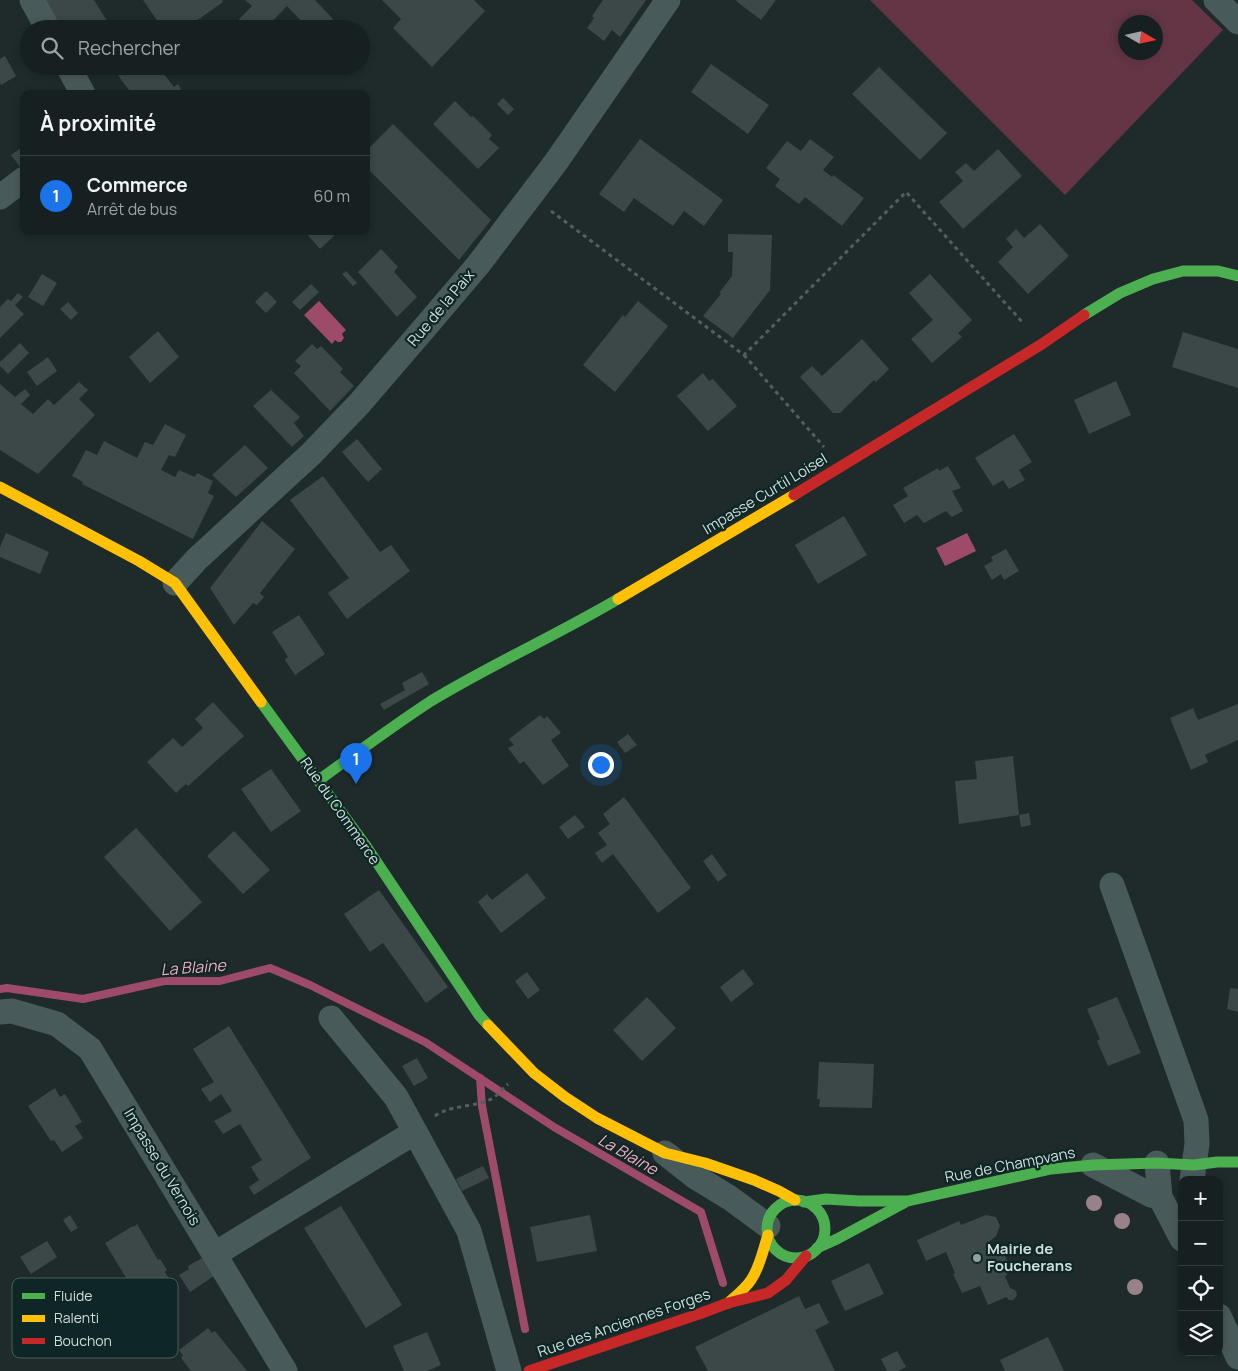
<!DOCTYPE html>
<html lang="fr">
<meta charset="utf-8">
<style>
body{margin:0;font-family:Manrope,sans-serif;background:#232d2d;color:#f1f3f6}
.controls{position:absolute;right:15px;bottom:15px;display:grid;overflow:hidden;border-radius:10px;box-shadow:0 2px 8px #0003}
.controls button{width:45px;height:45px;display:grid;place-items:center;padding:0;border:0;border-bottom:1px solid #353e3e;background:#162020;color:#f1f3f6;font:25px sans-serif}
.compass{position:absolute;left:1118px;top:15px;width:45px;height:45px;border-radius:50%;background:#162020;box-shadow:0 2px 8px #0003;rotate:99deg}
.you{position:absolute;left:600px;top:764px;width:18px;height:18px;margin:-12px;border:4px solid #fff;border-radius:50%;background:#1a73e8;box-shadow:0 0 0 8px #1a73e833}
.badge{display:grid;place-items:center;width:32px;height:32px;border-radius:50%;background:#1a73e8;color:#fff;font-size:16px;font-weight:700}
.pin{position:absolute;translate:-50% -41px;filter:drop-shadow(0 1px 2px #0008)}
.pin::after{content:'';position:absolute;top:26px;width:18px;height:15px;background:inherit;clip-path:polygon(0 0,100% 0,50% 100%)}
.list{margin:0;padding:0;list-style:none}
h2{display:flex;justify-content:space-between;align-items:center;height:65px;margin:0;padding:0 20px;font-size:21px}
h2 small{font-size:16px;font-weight:400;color:#9ea3a5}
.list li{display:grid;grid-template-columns:32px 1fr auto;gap:15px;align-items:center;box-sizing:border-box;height:80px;padding:0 20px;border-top:1px solid #353e3e}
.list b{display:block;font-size:19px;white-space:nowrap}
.list p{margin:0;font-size:16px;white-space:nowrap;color:#9ea3a5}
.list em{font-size:16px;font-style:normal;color:#9ea3a5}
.icon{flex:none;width:28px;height:28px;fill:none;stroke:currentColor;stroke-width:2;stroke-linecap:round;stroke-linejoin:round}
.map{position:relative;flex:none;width:1238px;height:1371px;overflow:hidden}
.search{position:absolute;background:#162020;box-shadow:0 2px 8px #0003;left:20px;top:20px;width:350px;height:55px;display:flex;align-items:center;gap:12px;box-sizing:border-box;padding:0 18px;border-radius:28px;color:#9ea3a5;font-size:19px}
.panel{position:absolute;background:#162020;box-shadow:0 2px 8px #0003;left:20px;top:90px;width:350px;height:145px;border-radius:10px}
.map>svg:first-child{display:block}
.green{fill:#633545;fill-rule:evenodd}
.water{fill:#9e4b69}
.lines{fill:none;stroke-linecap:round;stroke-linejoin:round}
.stream{stroke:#9e4b69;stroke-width:8}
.building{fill:#3c4847}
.path{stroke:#525f5f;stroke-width:3;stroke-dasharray:4 4;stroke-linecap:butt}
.street{stroke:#485a59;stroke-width:25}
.fast{stroke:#4caf50;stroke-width:11}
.slow{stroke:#ffc107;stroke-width:11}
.jam{stroke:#c62828;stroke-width:11}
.tree{fill:#998189}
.poi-dot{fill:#919f9e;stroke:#0e2726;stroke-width:2}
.labels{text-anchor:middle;stroke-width:4.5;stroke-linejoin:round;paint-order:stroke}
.street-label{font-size:15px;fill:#cfdddc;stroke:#0e2726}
.poi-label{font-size:15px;font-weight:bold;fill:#cfdddc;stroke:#0e2726;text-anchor:start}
.water-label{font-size:16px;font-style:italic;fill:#f6aac1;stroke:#0e2726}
.key{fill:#0e2726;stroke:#485e5d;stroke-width:1}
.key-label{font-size:14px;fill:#cfdddc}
</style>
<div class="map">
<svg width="1238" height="1371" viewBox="0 0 1238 1371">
<rect width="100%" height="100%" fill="#1e2b2a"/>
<path class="green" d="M870,0h322l31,30 -158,165zM1126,22h30v30h-30z"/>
<g class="water">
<polygon points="319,301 346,330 342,334 344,338 341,342 338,342 335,340 332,344 304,315"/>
<polygon points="967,533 976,551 945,566 936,548"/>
</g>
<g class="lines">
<g class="stream">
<polyline points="0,989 7,988 83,999 164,981 220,981 270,968 310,985 425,1042 554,1127 701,1212 723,1283"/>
<polyline points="480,1078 482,1106 525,1329"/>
</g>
</g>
<g class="building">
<polygon points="45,0 94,0 112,29 62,29"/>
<polygon points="143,0 222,0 223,2 185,29 163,29"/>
<polygon points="245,0 315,0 333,19 324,29 309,29 287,6 265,29 248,29 239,19 252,6"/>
<polygon points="382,0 474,0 485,11 432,67 393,28 401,19"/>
<polygon points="603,0 646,0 620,37 612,30 604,41 587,28 594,18 592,16"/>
<polygon points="737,0 776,0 761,20 736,1"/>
<polygon points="5,56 16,76 1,85 0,82 0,59"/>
<polygon points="711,64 769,105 748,134 691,92"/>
<polygon points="111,66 158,66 174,87 178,84 181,89 175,94 132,94"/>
<polygon points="879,67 947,133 920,160 852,94"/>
<polygon points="503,98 514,109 508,115 497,104"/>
<polygon points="455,101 471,117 473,116 492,135 489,139 499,148 478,169 433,124"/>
<polygon points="393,124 491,220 459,260 366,167 366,151"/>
<polygon points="640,139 723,200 704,226 684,211 673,226 634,198 624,212 599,194"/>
<polygon points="810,139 834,157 823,170 832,177 833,175 864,198 842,226 805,197 799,204 775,186 780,179 766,168 787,141 801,151"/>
<polygon points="24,146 24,166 21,168 11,155"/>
<polygon points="998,149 1022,176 963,229 939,202 963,181 955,172 966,163 974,171"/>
<polygon points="1040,224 1069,256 1028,294 998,262 1013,247 1006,239 1016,229 1024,238"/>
<polygon points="308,231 330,231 334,236 320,249 306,233"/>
<polygon points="728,234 772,235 770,290 733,338 703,316 721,294 719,293 732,276 733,252 728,252"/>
<polygon points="381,249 398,267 394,272 417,297 397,317 358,272"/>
<polygon points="346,271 357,283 353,286 342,274"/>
<polygon points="42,274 57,283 43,306 28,297"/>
<polygon points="930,274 972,320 958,333 962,337 932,363 911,339 933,320 909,293"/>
<polygon points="311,284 319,292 300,310 292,302"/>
<polygon points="266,291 277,302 266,313 255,302"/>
<polygon points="18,293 23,297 15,305 24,314 0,338 0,307 8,299 11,301"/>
<polygon points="638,301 668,326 615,392 583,365 623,315 625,317"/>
<polygon points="68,302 78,313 71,320 60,309"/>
<polygon points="158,331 179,357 150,383 129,357"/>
<polygon points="1183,332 1238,349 1238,388 1172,367"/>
<polygon points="862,339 889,369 876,382 874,380 840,413 833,413 800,377 812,366 822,376"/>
<polygon points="20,343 29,353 8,374 0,366 0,362"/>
<polygon points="312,344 317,349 321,346 343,369 340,372 354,386 330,411 294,373 301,366 295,361"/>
<polygon points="48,357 57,371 37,386 27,372"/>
<polygon points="703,373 709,381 713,379 737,406 708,431 677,396"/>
<polygon points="1116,381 1131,415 1089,434 1074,400"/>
<polygon points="79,382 88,390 79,399 95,415 38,474 0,450 0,384 15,397 25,389 30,395 21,404 33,414 48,399 54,405"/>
<polygon points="271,390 300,417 294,423 304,436 292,447 253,406"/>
<polygon points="165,424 186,435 175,457 169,455 161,470 175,477 179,470 195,477 197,473 213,481 208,493 214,496 193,539 82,484 83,482 72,476 86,450 97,455 104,441 137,458 145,442 153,445"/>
<polygon points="1014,434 1032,462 1019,470 1025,480 1009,489 1003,480 993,486 975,458"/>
<polygon points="357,439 382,469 368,482 342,452"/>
<polygon points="245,445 268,468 236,497 212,475"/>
<polygon points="948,466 961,488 952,491 963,511 952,517 946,511 924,523 917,515 904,523 893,505 908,496 903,488 938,468 939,471"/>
<polygon points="323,476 380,552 391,545 410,571 347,619 328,593 349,578 290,500"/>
<polygon points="844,516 867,555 818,584 795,545"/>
<polygon points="262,521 295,549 260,593 264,597 257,605 253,603 234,625 210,588"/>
<polygon points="6,533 49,552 40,574 0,557 0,547"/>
<polygon points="1006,549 1019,571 1004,580 1001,574 992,580 984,566 993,561 991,557"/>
<polygon points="299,615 325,654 295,675 285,660 288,657 272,632"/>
<polygon points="422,672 429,684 384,710 380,704 405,690 402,683"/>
<polygon points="213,702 244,736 188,786 186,784 176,793 147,762 173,738 182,747 203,728 195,719"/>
<polygon points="1238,704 1238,740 1205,755 1208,762 1191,770 1170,718 1193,708 1198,720"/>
<polygon points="540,715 544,719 547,716 561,733 551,740 569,766 543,785 524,761 520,764 508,748 514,745 509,739"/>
<polygon points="628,734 637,745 625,753 617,742"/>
<polygon points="1013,756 1019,815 1029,813 1031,825 1021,827 1019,815 959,824 955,781 977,779 975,761"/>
<polygon points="271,769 301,811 271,832 241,789"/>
<polygon points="624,797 691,888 658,913 613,854 602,863 595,853 607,845 598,833 610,824 603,814"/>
<polygon points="575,815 585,827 568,839 559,827"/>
<polygon points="136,828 202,902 170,931 104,857"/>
<polygon points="234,831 270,870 243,894 207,856"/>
<polygon points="712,854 727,875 718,882 703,861"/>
<polygon points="527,873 546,898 501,933 478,902 487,894 492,900"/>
<polygon points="379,890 448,987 426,1003 383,943 370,952 344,914"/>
<polygon points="743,969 754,984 731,1002 720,987"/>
<polygon points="527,972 540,990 528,999 515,981"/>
<polygon points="1230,988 1238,989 1238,1012 1227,1009"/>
<polygon points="647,997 676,1028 642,1061 613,1030"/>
<polygon points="1117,997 1141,1053 1108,1066 1097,1041 1100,1039 1087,1009"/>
<polygon points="229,1026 311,1158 254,1195 249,1187 259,1180 251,1167 262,1160 240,1124 223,1134 214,1121 232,1111 221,1094 210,1102 201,1089 214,1082 193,1049"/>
<polygon points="417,1058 428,1078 414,1086 402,1066"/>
<polygon points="819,1062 874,1064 872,1108 819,1107 820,1099 817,1099"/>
<polygon points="55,1088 60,1097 65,1094 82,1122 75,1126 83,1138 62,1152 54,1140 51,1141 28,1106"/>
<polygon points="483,1166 489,1178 462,1191 456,1179"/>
<polygon points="341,1206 402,1305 366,1328 304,1228"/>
<polygon points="70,1215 78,1228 71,1232 63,1220"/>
<polygon points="590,1215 597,1251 537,1262 530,1227"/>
<polygon points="986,1215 996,1217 1000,1226 996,1236 990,1241 996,1255 1005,1255 1009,1265 1007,1275 1005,1276 1010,1288 1015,1290 1017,1294 1016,1297 1013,1300 1009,1300 1006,1297 988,1305 980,1286 962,1293 953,1274 955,1273 946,1252 926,1261 917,1240 959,1221 961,1225"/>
<polygon points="137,1224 158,1260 160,1259 167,1270 165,1272 173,1285 142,1304 105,1243 133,1226 134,1227"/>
<polygon points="47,1241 57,1257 31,1274 20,1257"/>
<polygon points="202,1258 214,1276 190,1292 179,1275 189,1269 188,1266"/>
<polygon points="869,1263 884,1294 845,1311 831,1281"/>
<polygon points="799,1296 805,1309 819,1303 829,1323 815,1330 835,1371 708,1371 695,1347"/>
<polygon points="208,1328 212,1333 215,1331 247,1371 191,1371 181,1358 183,1356 179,1350"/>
<polygon points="427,1332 441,1365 427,1371 404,1371 393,1346"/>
<polygon points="1048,1337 1064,1371 1005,1371 1000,1360"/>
<polygon points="897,1351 906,1367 898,1371 887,1371 881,1359"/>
</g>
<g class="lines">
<g class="path">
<polyline points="551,211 744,355 906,192 1023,323"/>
<polyline points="744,355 824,447"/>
<path d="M435,1116c16,-12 41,-8 58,-18 5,-3 10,-10 15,-14"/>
</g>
<g class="street">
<polyline points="32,0 48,29"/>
<polyline points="1216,0 1238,22"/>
<polyline points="68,66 83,94"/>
<polyline points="0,197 24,179"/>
<polyline points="175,583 197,559 311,454 359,404 421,332 478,265 556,162 668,0"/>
<polyline points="1112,885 1196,1120 1197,1144 1192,1180"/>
<polyline points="0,1012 12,1011 57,1024 90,1049 285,1371"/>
<polyline points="331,1018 396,1097 469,1231 509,1371"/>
<polyline points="665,1153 694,1176 730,1198 768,1226"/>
<polyline points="1157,1163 1160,1197 1182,1239"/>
<polyline points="1093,1165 1151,1195 1160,1197"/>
<polyline points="215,1254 415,1132"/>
<polyline points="1219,1316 1238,1357"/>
</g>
<g class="fast">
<polyline points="1084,315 1120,293 1153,279 1183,271 1218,271 1238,276"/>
<polyline points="261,702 366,846 479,1015 488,1025"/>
<path d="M319,780c37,-27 74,-54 112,-79 61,-37 126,-66 187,-102"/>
<circle cx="796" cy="1229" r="29"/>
<polyline points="804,1202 826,1199 859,1201 908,1201 1051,1169 1093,1165 1157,1163 1194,1165 1217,1162 1238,1162"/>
<polyline points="817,1248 837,1239 904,1203"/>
</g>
<g class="slow">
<polyline points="0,487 139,561 175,583 261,702"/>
<polyline points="618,599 794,495"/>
<polyline points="488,1025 534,1073 565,1097 597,1118 665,1153 705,1163 754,1180 779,1191 795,1200"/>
<path d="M728,1303c8,-7 17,-14 23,-23 9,-13 12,-30 17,-45"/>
</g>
<g class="jam">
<polyline points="794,495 1042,344 1084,315"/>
<polyline points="529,1371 699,1314 728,1303 768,1293 786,1280 806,1256"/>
</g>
</g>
<g class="tree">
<circle cx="1094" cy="1203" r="8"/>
<circle cx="1122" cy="1221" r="8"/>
<circle cx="1135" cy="1287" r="8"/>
</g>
<circle class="poi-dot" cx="977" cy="1258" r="5"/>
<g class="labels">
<g class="street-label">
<text transform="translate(441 308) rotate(-50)" y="5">Rue de la Paix</text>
<text transform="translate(765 494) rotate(-31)" y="5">Impasse Curtil Loisel</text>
<text transform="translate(340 811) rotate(55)" y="5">Rue du Commerce</text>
<text transform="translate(1010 1165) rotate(-11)" y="5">Rue de Champvans</text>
<text transform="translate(162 1167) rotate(59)" y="5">Impasse du Vernois</text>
<text transform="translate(624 1323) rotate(-19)" y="5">Rue des Anciennes Forges</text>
</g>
<g class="poi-label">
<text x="987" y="1254">Mairie de<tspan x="987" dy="17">Foucherans</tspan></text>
</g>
<g class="water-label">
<text transform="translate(193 967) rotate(-4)" y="6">La Blaine</text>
<text transform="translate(628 1154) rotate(30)" y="6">La Blaine</text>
</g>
</g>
<rect x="12" y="1278" width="166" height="80" rx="8" class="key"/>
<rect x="22" y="1293" width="23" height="6" fill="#4caf50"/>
<rect x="22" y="1315" width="23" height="7" fill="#ffc107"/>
<rect x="22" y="1338" width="23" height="6" fill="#c62828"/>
<g class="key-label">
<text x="54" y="1301">Fluide</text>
<text x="54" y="1323">Ralenti</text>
<text x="54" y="1346">Bouchon</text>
</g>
</svg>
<div class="controls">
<button>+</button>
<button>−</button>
<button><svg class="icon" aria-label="locate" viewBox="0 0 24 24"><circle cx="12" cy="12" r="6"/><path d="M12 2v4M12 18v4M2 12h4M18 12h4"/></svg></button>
<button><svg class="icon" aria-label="layers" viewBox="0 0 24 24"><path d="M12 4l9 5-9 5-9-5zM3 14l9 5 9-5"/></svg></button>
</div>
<svg class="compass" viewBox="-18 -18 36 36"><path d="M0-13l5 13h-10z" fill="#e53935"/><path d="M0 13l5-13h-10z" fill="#9ea3a5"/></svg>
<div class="you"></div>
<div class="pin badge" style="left:356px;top:784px">1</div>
<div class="search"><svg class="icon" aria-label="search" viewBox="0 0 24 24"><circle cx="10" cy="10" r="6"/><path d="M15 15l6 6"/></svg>Rechercher</div>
<section class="panel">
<h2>À proximité<small></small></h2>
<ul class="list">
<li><span class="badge">1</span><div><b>Commerce</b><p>Arrêt de bus</p></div><em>60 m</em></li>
</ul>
</section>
</div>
